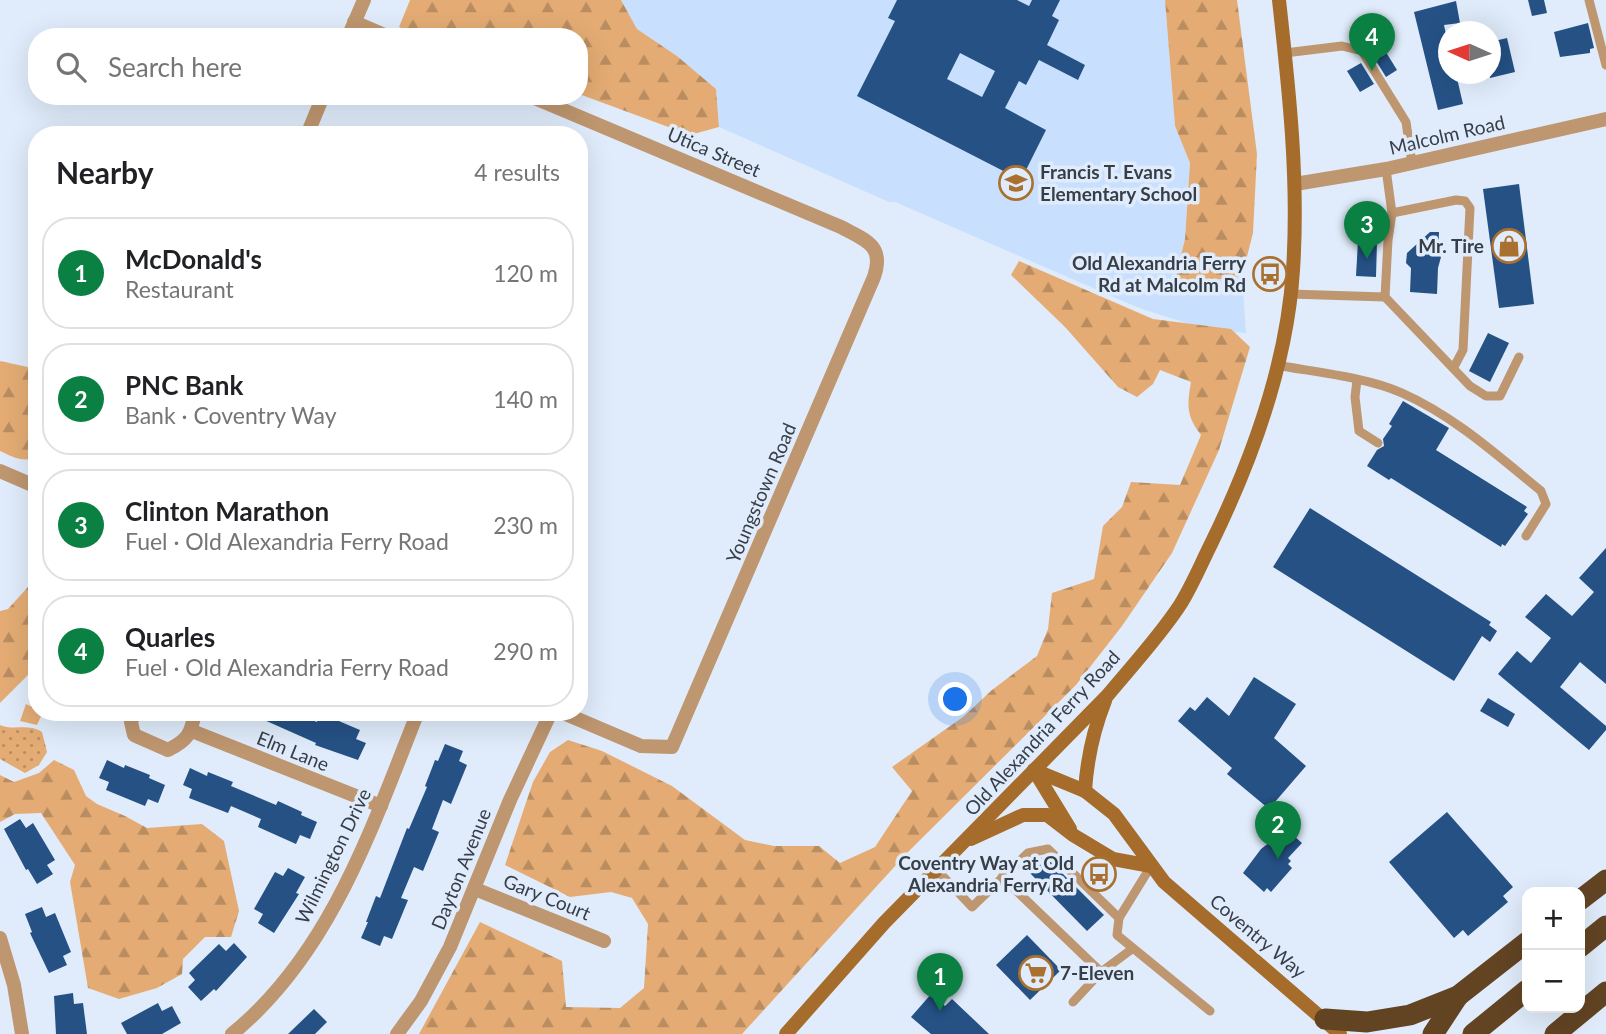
<!DOCTYPE html>
<meta charset="utf-8">
<style>
body{margin:0;font-family:Lato,sans-serif;background:#f2f2f2;color:#202124}
.controls{position:absolute;right:21px;bottom:21px;display:grid;overflow:hidden;border-radius:14px;box-shadow:0 7px 28px #0002}
.controls button{width:63px;height:63px;display:grid;place-items:center;padding:0;border:0;border-bottom:2px solid #e0e0e0;background:#fff;color:#202124;font:35px sans-serif}
.compass{position:absolute;left:1438px;top:21px;width:63px;height:63px;border-radius:50%;background:#fff;box-shadow:0 7px 28px #0002;rotate:273deg}
.you{position:absolute;left:956px;top:700px;width:24px;height:24px;margin:-18px;border:5px solid #fff;border-radius:50%;background:#1a73e8;box-shadow:0 0 0 10px #1a73e833}
.badge{display:grid;place-items:center;width:46px;height:46px;border-radius:50%;background:#0b8043;color:#fff;font-size:23px;font-weight:700}
.pin{position:absolute;translate:-50% -58px;filter:drop-shadow(0 2px 4px #0008)}
.pin::after{content:'';position:absolute;top:37px;width:24px;height:21px;background:inherit;clip-path:polygon(0 0,100% 0,50% 100%)}
.list{margin:0;padding:0;list-style:none}
h2{display:flex;justify-content:space-between;align-items:center;height:91px;margin:0;padding:0 28px;font-size:30px}
h2 small{font-size:23px;font-weight:400;color:#757577}
.list li{display:grid;grid-template-columns:46px 1fr auto;gap:21px;align-items:center;box-sizing:border-box;height:112px;margin:0 14px 14px;padding:0 14px;border:2px solid #e0e0e0;border-radius:28px}
.list b{display:block;font-size:26px;white-space:nowrap}
.list p{margin:0;font-size:23px;white-space:nowrap;color:#757577}
.list em{font-size:23px;font-style:normal;color:#757577}
.icon{flex:none;width:38px;height:38px;fill:none;stroke:currentColor;stroke-width:2;stroke-linecap:round;stroke-linejoin:round}
.map{position:relative;flex:none;width:1606px;height:1034px;overflow:hidden}
.search{position:absolute;background:#fff;box-shadow:0 7px 28px #0002;left:28px;top:28px;width:560px;height:77px;display:flex;align-items:center;gap:18px;box-sizing:border-box;padding:0 24px;border-radius:28px;color:#757577;font-size:26px}
.panel{position:absolute;background:#fff;box-shadow:0 7px 28px #0002;left:28px;top:126px;width:560px;height:595px;border-radius:28px}
.map>svg:first-child{display:block}
.built{fill:#c8e0fe}
.forest{fill:url(#forest-firs)}
.park{fill:url(#park-dots)}
.pitch{fill:#e4ac74}
.building{fill:#255185;fill-rule:evenodd}
.lines{fill:none;stroke-linecap:round;stroke-linejoin:round}
.service{stroke:#be966f;stroke-width:9}
.minor{stroke:#be966f;stroke-width:14}
.tertiary{stroke:#be966f;stroke-width:14}
.secondary{stroke:#a56c2b;stroke-width:14}
.motorway{stroke:#624423;stroke-width:21}
.labels{text-anchor:middle;stroke-width:7;stroke-linejoin:round;paint-order:stroke}
.street-label{font-size:19px;fill:#363e47;stroke:#e0ecfb}
.poi-label{font-size:19px;font-weight:bold;fill:#363e47;stroke:#e0ecfb;text-anchor:end}
</style>
<div class="map">
<svg width="1606" height="1034" viewBox="0 0 1606 1034">
<defs>
<pattern id="forest-firs" width="22" height="20" patternUnits="userSpaceOnUse" patternTransform="scale(1.75)"><rect width="22" height="20" fill="#e4ac74"/><path d="M5 1l3.5 6h-7zM16 11l3.5 6h-7z" fill="#ba8d61"/></pattern>
<pattern id="park-dots" width="8" height="8" patternUnits="userSpaceOnUse" patternTransform="scale(1.75)"><rect width="8" height="8" fill="#e4ac74"/><path d="M2 2h.1M6 6h.1" fill="none" stroke="#ba8d61" stroke-width="1.8" stroke-linecap="round"/></pattern>
</defs>
<rect width="100%" height="100%" fill="#e0ecfb"/>
<polygon class="built" points="621,0 1165,0 1175,126 1190,163 1185,239 1175,280 1206,281 1242,276 1246,333 1208,330 1139,308 895,202 889,202 719,127 716,89 677,56 637,29"/>
<g class="forest">
<polygon points="410,0 621,0 637,29 677,56 716,89 719,127 690,135 579,94 579,37 425,37 399,27"/>
<polygon points="1165,0 1237,0 1257,154 1253,233 1242,276 1206,281 1175,280 1185,239 1190,163 1175,126"/>
<path d="M1019,261l134,58 78,10 19,18 -31,103 -47,103 -50,73 -46,59 -169,168 -165,181h-323l61,-112 82,39 4,46 54,1 24,-20 4,-64 -16,-26 -21,-6 -41,5 -65,-32 28,-83 17,-30 18,-12 34,11 70,35 73,54 29,6h45l21,17 35,-16 37,-56 -20,-24 71,-50 29,-27 45,-34 11,-27 4,-36 42,-14 9,-53 19,-19 9,-25 49,3 21,-50c-15,-19 -14,-30 -10,-53l-31,-12 -7,14 -16,13 -19,-10 -53,-60 -54,-52z"/>
<path d="M0,361l37,8v88c-13,6 -25,0 -37,-6z"/>
<polygon points="37,577 37,666 0,703 0,611 8,609"/>
<polygon points="54,760 74,770 86,796 97,804 125,816 147,828 202,824 224,841 239,911 231,937 205,937 183,959 182,974 157,988 119,999 88,988 70,882 75,865 41,813 15,814 0,822 0,775 14,782 39,773"/>
</g>
<path class="park" d="M0,725c13,6 28,-2 42,7l5,20 -8,13 -14,8 -25,-14z"/>
<polygon class="pitch" points="26,704 37,709 37,712 43,712 37,725 20,721"/>
<g class="building">
<path d="M897,0h120l12,6 3,-6h28l-8,16 7,4 -12,25 38,20 -7,15 -39,-20 -13,25 -7,-4 -14,27 41,22 -25,50 -164,-84 38,-75 -7,-3zM960,53l35,18 -13,26 -35,-18z"/>
<polygon points="1528,0 1544,0 1547,13 1532,16"/>
<polygon points="1456,1 1460,23 1444,25 1448,44 1448,74 1456,74 1463,104 1438,110 1414,12"/>
<polygon points="1588,23 1594,48 1590,49 1590,53 1560,57 1554,32"/>
<polygon points="1507,38 1515,72 1490,78 1490,42"/>
<polygon points="1384,49 1397,70 1386,77 1373,56"/>
<polygon points="1361,63 1374,84 1360,92 1347,71"/>
<polygon points="1519,184 1534,304 1499,308 1483,189"/>
<polygon points="1430,232 1439,232 1438,254 1441,257 1438,268 1437,294 1410,292 1411,268 1406,263 1407,253"/>
<polygon points="1358,241 1377,242 1376,277 1356,276"/>
<polygon points="1488,333 1509,343 1490,382 1469,371"/>
<polygon points="1403,401 1449,428 1436,450 1527,507 1524,511 1528,514 1505,546 1502,544 1501,547 1391,478 1389,480 1367,466 1377,450 1384,446 1383,439 1392,426 1389,424"/>
<polygon points="1310,508 1491,622 1489,625 1497,631 1490,642 1482,636 1454,681 1273,567"/>
<polygon points="1606,548 1606,684 1580,662 1560,687 1606,726 1606,730 1589,750 1498,674 1517,651 1531,663 1551,638 1525,617 1546,594 1572,616 1594,592 1579,578"/>
<polygon points="1254,677 1296,704 1274,738 1306,766 1269,809 1227,774 1232,768 1178,721 1190,707 1195,711 1207,697 1229,716"/>
<polygon points="1488,698 1515,714 1508,727 1480,711"/>
<polygon points="246,712 293,712 317,722 320,713 360,730 356,739 366,743 358,760 315,745 316,743"/>
<polygon points="445,744 463,751 459,761 467,765 451,804 443,800 432,829 439,832 423,871 414,867 401,898 408,900 392,939 384,936 380,946 361,938 368,922 366,922 376,896 380,898 407,828 409,829 427,787 425,786 432,768 435,760 438,761"/>
<polygon points="107,760 124,768 125,765 150,775 149,778 165,785 158,803 148,799 145,806 106,790 109,782 99,778"/>
<polygon points="190,768 207,776 208,772 233,782 231,786 276,805 278,801 302,812 301,815 317,822 310,839 300,835 296,844 258,827 261,819 231,806 228,813 189,798 192,789 183,785"/>
<polygon points="1447,812 1513,887 1503,896 1508,902 1468,936 1463,930 1454,938 1389,862"/>
<polygon points="20,819 26,828 33,823 55,860 47,865 53,874 37,884 28,869 26,870 4,829"/>
<polygon points="1286,829 1302,843 1288,858 1291,861 1288,864 1292,868 1271,892 1267,888 1264,892 1243,873 1261,849 1270,842 1272,845"/>
<polygon points="1046,857 1104,915 1087,931 1025,868 1035,859"/>
<polygon points="288,868 305,877 296,893 299,894 274,933 258,923 263,914 254,909 275,872 283,876"/>
<polygon points="42,907 46,917 55,913 71,952 63,956 67,965 49,973 30,933 32,932 25,914"/>
<polygon points="1027,935 1061,970 1030,1000 996,965"/>
<polygon points="234,943 247,957 216,991 214,989 201,1001 188,987 195,980 189,973 219,944 226,951"/>
<polygon points="73,993 74,1004 83,1003 87,1034 56,1034 54,996"/>
<polygon points="932,993 945,1006 952,999 989,1034 931,1034 911,1017"/>
<polygon points="158,1003 162,1011 172,1006 181,1023 162,1034 127,1034 121,1023"/>
<polygon points="314,1009 327,1022 315,1034 288,1034"/>
</g>
<g class="lines">
<g class="service">
<polyline points="1589,0 1606,65"/>
<polyline points="1285,53 1342,46 1362,51 1406,122 1412,163"/>
<polyline points="1386,169 1392,213 1456,200 1465,201 1470,208 1463,350 1454,367"/>
<polyline points="1290,294 1385,297 1388,240 1392,213"/>
<polyline points="1385,297 1470,386 1486,396 1500,396 1519,357"/>
<path d="M1276,365c38,7 91,12 126,28 52,23 95,62 139,98l5,13 -20,32"/>
<polyline points="1357,380 1355,397 1359,431 1378,443"/>
<polyline points="937,870 972,907 1028,853 1048,849 1119,918 1117,935 1210,1011"/>
<polyline points="1002,877 1101,972 1132,949"/>
<polyline points="1119,918 1151,866"/>
<polyline points="1073,1002 1101,972"/>
</g>
<g class="minor">
<polyline points="354,22 389,37"/>
<polyline points="348,37 364,0"/>
<path d="M530,96l311,131c24,13 44,18 33,50l-202,470 -31,-1 -80,-34"/>
<polyline points="307,135 323,96"/>
<polyline points="0,471 37,487"/>
<path d="M135,712l-4,10 3,13 34,15c20,-10 23,-16 27,-38"/>
<polyline points="192,731 381,806"/>
<polyline points="475,889 604,941"/>
<polyline points="0,938 14,985 22,1034"/>
<path d="M232,1034c99,-81 140,-207 186,-322"/>
<polyline points="397,1034 421,1001 450,947 510,800 551,712"/>
</g>
<polyline class="tertiary" points="1295,184 1386,169 1606,119"/>
<g class="secondary">
<polyline points="1034,770 1085,791 1114,814 1164,882 1340,1034"/>
<polyline points="1034,770 1070,829"/>
<path d="M1085,791c2,-32 8,-60 20,-90"/>
<polyline points="971,839 1023,815 1047,815 1073,835 1113,859 1151,866"/>
<path d="M786,1034l98,-111 223,-227c24,-29 52,-59 73,-91 12,-19 21,-41 31,-61 41,-84 76,-180 82,-274 6,-90 -4,-180 -14,-270"/>
</g>
<g class="motorway">
<polyline points="1580,900 1606,880"/>
<polyline points="1580,947 1606,926"/>
<polyline points="1325,1019 1367,1022 1410,1015 1458,996 1527,942"/>
<polyline points="1433,1034 1458,996"/>
<polyline points="1473,1034 1527,990"/>
<polyline points="1555,1034 1606,992"/>
</g>
</g>
<defs>
<g id="school-ring" transform="scale(1.75)"><circle r="9.5" fill="#e0ecfb" stroke="#a9702f" stroke-width="1.5"/><path d="M0-5L7-2L0 1L-7-2ZM-4 1L0 2.5L4 1V4Q0 6-4 4Z" fill="#a9702f"/></g>
<g id="shop-ring" transform="scale(1.75)"><circle r="9.5" fill="#e0ecfb" stroke="#a9702f" stroke-width="1.5"/><path d="M-5-2.5h2.3a2.7 3.5 0 0 1 5.4 0H5L5.5 6h-11ZM-1.5-2.5h3a1.5 2.3 0 0 0-3 0Z" fill="#a9702f"/></g>
<g id="bus-ring" transform="scale(1.75)"><circle r="9.5" fill="#e0ecfb" stroke="#a9702f" stroke-width="1.5"/><path d="M-5-6H5V4H4V6H2V4H-2V6H-4V4H-5ZM-3.5-4V0h7V-4ZM-3.5 1.2v1.5H-2V1.2ZM2 1.2v1.5H3.5V1.2Z" fill="#a9702f"/></g>
<g id="supermarket-ring" transform="scale(1.75)"><circle r="9.5" fill="#e0ecfb" stroke="#a9702f" stroke-width="1.5"/><path d="M-6-5.5h2.5l.6 2H6L4.5 2H-2.5L-4.4-4H-6ZM-1.5 3.2a1.3 1.3 0 1 0 .1 0ZM3 3.2a1.3 1.3 0 1 0 .1 0Z" fill="#a9702f"/></g>
</defs>
<g fill-rule="evenodd">
<use href="#school-ring" x="1016" y="183"/>
<use href="#shop-ring" x="1509" y="246"/>
<use href="#bus-ring" x="1270" y="274"/>
<use href="#bus-ring" x="1099" y="874"/>
<use href="#supermarket-ring" x="1036" y="973"/>
</g>
<g class="labels">
<g class="street-label">
<text transform="translate(1447 135) rotate(-13)" y="7">Malcolm Road</text>
<text transform="translate(714 152) rotate(23)" y="7">Utica Street</text>
<text transform="translate(761 493) rotate(-67)" y="7">Youngstown Road</text>
<text transform="translate(1042 733) rotate(-47)" y="7">Old Alexandria Ferry Road</text>
<text transform="translate(293 751) rotate(22)" y="7">Elm Lane</text>
<text transform="translate(333 856) rotate(-64)" y="7">Wilmington Drive</text>
<text transform="translate(461 869) rotate(-68)" y="7">Dayton Avenue</text>
<text transform="translate(547 897) rotate(22)" y="7">Gary Court</text>
<text transform="translate(1258 936) rotate(40)" y="7">Coventry Way</text>
</g>
<g class="poi-label">
<text x="1040" y="179" text-anchor="start">Francis T. Evans<tspan x="1040" dy="22">Elementary School</tspan></text>
<text x="1484" y="253">Mr. Tire</text>
<text x="1246" y="270">Old Alexandria Ferry<tspan x="1246" dy="22">Rd at Malcolm Rd</tspan></text>
<text x="1074" y="870">Coventry Way at Old<tspan x="1074" dy="22">Alexandria Ferry Rd</tspan></text>
<text x="1060" y="980" text-anchor="start">7-Eleven</text>
</g>
</g>
</svg>
<div class="controls">
<button>+</button>
<button>−</button>
</div>
<svg class="compass" viewBox="-18 -18 36 36"><path d="M0-13l5 13h-10z" fill="#e53935"/><path d="M0 13l5-13h-10z" fill="#757577"/></svg>
<div class="you"></div>
<div class="pin badge" style="left:940px;top:1011px">1</div>
<div class="pin badge" style="left:1278px;top:859px">2</div>
<div class="pin badge" style="left:1367px;top:259px">3</div>
<div class="pin badge" style="left:1372px;top:71px">4</div>
<div class="search"><svg class="icon" aria-label="search" viewBox="0 0 24 24"><circle cx="10" cy="10" r="6"/><path d="M15 15l6 6"/></svg>Search here</div>
<section class="panel">
<h2>Nearby<small>4 results</small></h2>
<ul class="list">
<li><span class="badge">1</span><div><b>McDonald's</b><p>Restaurant</p></div><em>120 m</em></li>
<li><span class="badge">2</span><div><b>PNC Bank</b><p>Bank · Coventry Way</p></div><em>140 m</em></li>
<li><span class="badge">3</span><div><b>Clinton Marathon</b><p>Fuel · Old Alexandria Ferry Road</p></div><em>230 m</em></li>
<li><span class="badge">4</span><div><b>Quarles</b><p>Fuel · Old Alexandria Ferry Road</p></div><em>290 m</em></li>
</ul>
</section>
</div>
